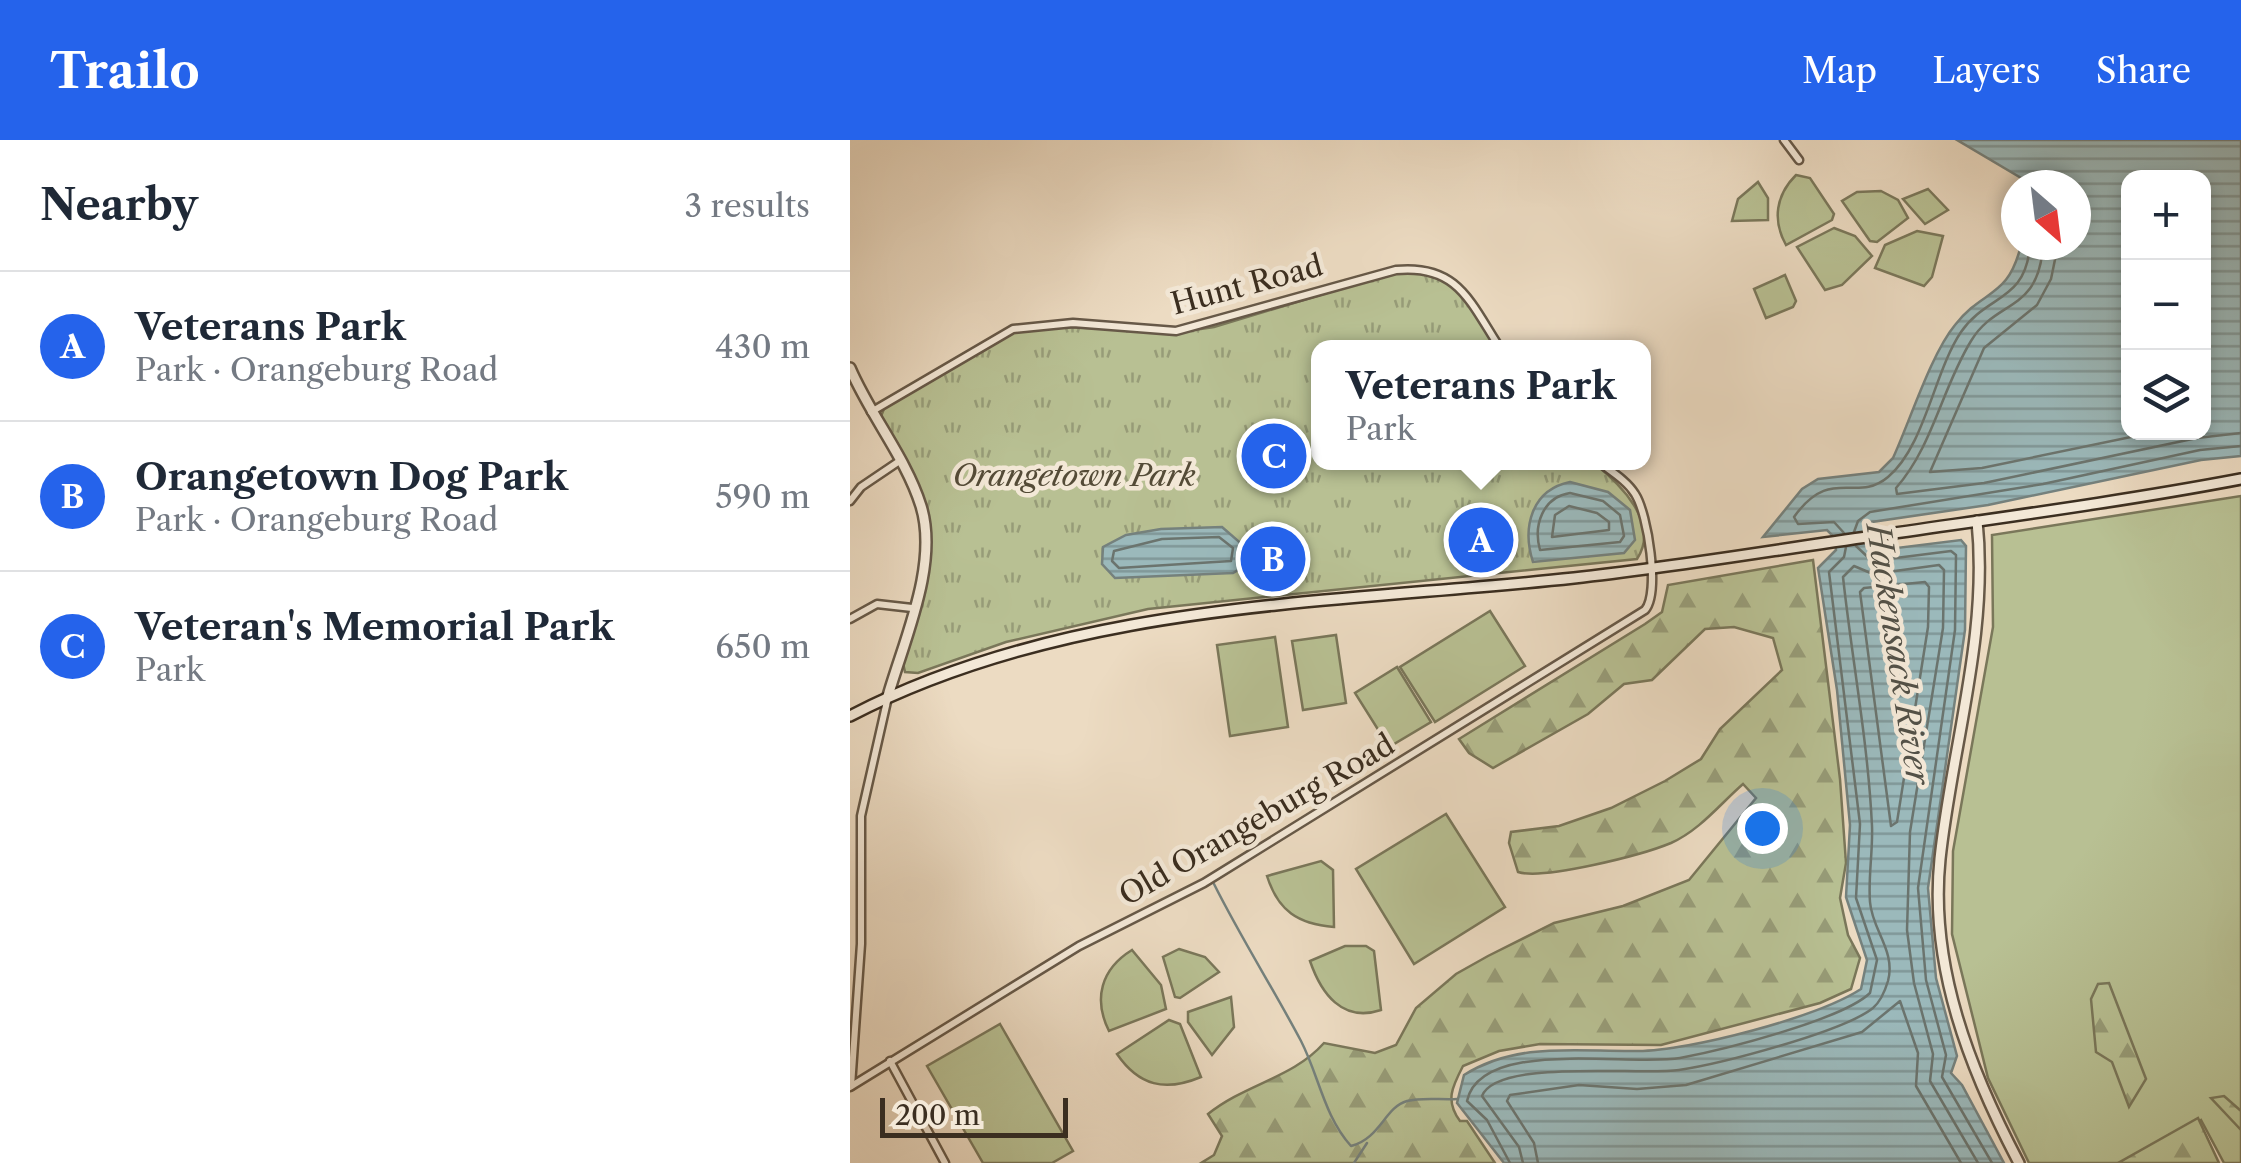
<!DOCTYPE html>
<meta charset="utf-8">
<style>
body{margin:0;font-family:"Libre Caslon Text",serif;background:#f2f2f3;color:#1f2937}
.controls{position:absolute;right:30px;top:30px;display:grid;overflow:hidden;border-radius:20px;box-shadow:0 5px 15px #0003}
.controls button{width:90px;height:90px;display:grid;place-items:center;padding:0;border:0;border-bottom:2px solid #e0e1e3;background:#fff;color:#1f2937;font:50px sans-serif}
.compass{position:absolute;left:1151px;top:30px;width:90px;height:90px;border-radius:50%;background:#fff;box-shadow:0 5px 15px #0003;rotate:152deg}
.scale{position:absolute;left:30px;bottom:25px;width:188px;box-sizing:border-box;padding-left:10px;border:5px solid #3b2e20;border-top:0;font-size:28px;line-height:35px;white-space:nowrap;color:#3b2e20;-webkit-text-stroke:8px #f3e8d7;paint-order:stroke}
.you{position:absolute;left:912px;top:688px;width:35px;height:35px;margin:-25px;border:8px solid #fff;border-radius:50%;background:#1a73e8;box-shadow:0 0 0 15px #1a73e833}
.badge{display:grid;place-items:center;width:65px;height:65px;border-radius:50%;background:#2563eb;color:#fff;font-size:32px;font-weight:700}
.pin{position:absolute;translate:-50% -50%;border:5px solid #fff;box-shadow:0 2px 10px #0006}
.popup{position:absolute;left:461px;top:200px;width:340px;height:130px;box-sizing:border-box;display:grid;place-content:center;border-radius:20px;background:#fff;filter:drop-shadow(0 2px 8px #0005);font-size:32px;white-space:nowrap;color:#747a83}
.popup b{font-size:38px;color:#1f2937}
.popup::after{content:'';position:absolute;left:50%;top:100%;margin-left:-20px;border:20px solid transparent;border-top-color:#fff}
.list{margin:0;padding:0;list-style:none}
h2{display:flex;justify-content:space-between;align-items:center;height:130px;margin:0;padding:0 40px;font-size:42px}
h2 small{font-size:32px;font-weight:400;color:#747a83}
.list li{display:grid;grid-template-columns:65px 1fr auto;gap:30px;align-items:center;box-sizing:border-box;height:150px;padding:0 40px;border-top:2px solid #e0e1e3}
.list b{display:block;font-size:38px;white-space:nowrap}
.list p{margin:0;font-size:32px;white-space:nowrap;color:#747a83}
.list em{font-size:32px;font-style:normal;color:#747a83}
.icon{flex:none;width:55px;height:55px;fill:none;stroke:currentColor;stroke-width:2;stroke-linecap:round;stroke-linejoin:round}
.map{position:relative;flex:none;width:1391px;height:1023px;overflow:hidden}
header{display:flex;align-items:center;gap:60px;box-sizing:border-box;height:140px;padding:0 50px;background:#2563eb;color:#fff}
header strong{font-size:48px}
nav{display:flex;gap:55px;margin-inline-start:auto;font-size:35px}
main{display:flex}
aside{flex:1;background:#fff}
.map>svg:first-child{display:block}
.grass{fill:#b8c093;stroke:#7a775a;stroke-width:2.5}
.forest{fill:url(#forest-firs);stroke:#7a775a;stroke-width:2.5}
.park{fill:url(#park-tufts);stroke:#7a775a;stroke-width:2.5}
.water{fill:url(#water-rules);stroke:#75817d;stroke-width:2.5;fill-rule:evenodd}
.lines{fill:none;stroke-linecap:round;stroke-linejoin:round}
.shore{stroke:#6b746e;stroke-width:2.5}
.stream{stroke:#75817d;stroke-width:2.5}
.minor-casing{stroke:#675948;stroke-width:11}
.tertiary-casing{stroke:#675948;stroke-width:14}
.secondary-casing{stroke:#3b2e20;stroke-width:14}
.minor{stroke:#f3e8d7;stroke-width:6}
.tertiary{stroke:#f3e8d7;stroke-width:9}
.secondary{stroke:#f3e8d7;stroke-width:9}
.labels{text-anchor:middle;stroke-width:9;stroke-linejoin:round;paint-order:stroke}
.street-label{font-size:30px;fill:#3b2e20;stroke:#f3e8d7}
.park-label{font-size:30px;font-style:italic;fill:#544b37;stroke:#f3e8d7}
.water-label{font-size:32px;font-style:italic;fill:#535147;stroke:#f3e8d7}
</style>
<header>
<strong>Trailo</strong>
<nav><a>Map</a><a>Layers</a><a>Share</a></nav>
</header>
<main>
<aside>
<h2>Nearby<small>3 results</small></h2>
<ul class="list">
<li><span class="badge">A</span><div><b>Veterans Park</b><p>Park · Orangeburg Road</p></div><em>430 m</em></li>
<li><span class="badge">B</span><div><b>Orangetown Dog Park</b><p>Park · Orangeburg Road</p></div><em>590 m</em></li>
<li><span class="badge">C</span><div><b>Veteran's Memorial Park</b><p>Park</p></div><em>650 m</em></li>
</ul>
</aside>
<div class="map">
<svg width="1391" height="1023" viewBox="0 0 1391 1023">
<defs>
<pattern id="forest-firs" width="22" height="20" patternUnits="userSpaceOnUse" patternTransform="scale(2.5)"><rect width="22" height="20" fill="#b8c093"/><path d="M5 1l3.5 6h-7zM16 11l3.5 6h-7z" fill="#979c78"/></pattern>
<pattern id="park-tufts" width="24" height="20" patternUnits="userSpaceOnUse" patternTransform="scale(2.5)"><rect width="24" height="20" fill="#b8c093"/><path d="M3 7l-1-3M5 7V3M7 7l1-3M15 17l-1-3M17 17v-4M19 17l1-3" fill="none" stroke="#979c78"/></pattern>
<pattern id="water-rules" width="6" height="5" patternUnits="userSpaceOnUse" patternTransform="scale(2.5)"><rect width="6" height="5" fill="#9bb9bb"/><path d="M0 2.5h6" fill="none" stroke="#809798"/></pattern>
</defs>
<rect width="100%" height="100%" fill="#ecdbc2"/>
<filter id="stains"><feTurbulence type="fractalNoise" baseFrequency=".002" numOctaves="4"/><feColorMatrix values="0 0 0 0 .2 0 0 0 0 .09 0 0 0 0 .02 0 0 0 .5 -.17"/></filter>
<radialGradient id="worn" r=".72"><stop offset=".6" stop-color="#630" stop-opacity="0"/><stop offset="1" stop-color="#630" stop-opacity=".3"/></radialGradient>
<g class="grass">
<path d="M946,35l14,3 24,36 -2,6 -46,25c-14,-25 -10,-50 10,-70z"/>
<polygon points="908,42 918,58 918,80 882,81 888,59"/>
<polygon points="1078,49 1098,70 1075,84 1053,59"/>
<polygon points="1031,51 1048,60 1058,78 1027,102 1020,101 992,61 1007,52"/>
<polygon points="984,88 1005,96 1022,116 992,145 975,150 947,107"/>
<polygon points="1067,91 1093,96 1082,137 1074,146 1025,128 1035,105"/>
<polygon points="935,135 946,161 943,167 916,178 904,149"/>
<polygon points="1391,356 1391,1023 1374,1023 1351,980 1283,1023 1179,1023 1138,938 1102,794 1103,711 1143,487 1142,395"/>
<polygon points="640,471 675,526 585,582 550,527"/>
<polygon points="486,495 496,563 453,570 442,501"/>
<polygon points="425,497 438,587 380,596 367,505"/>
<polygon points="547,527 581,582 539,607 505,553"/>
<polygon points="596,674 655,767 564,824 506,729"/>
<path d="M471,721l12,9 1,57c-36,-3 -56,-16 -67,-51z"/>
<path d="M495,806h21l8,5 7,59c-39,13 -60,-17 -71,-49z"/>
<polygon points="329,809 355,817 369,832 330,858 325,857 313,817"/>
<path d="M282,810l29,35 5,24 -57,22c-16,-32 -8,-62 23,-81z"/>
<polygon points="381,857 384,887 362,915 338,882 338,872"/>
<path d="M319,880l11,4 21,53c-36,15 -62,9 -84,-23z"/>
<polygon points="150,884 223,1011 202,1023 133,1023 77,926"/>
</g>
<g class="forest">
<path d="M963,420l27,219 6,84 -6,35 8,37 12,23 -9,31 -31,14 -159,42 -121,-1 -41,7 -36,15c-11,21 -18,35 -3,55h7l28,42h-294l13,-8 8,-19 -14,-22c37,-30 85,-36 116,-71l51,10 21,-8 20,-37 40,-34 32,-18 66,-33 69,-17 66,-26 67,-82 -13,-14c-23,20 -43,46 -72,59 -29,12 -127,37 -153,29l-9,-29 2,-11 48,-6 52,-18 54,-27 36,-22 19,-30 62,-59 -9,-32 -39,-11 -29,2 -53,51 -28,4 -36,30 -95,54 -24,-15 -10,-14 186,-115 17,-12 6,-27z"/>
<polygon points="1259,843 1296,939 1279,967 1262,922 1246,912 1241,859 1248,844"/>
<polygon points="1374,956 1391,971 1391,990 1361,958"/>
<polygon points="1348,978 1369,1023 1268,1023"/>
</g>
<path class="park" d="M570,132c41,8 56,43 77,75l-179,1v114l276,1c25,20 67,60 43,96l-489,50 -142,33 -88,31 -13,-1c-10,-31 19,-75 23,-107 6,-55 -24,-99 -48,-146l5,-13 127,-74 54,-5 115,5 33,-5 179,-54z"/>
<g class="water">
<path d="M1107,0h284v316l-40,4 -213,45 -116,17 -8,11 9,18 88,-11 5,6 -1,84 -37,258 8,90 21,78 -6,17 11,12 42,78h-500l-47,-60 7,-28c54,-34 114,-23 174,-24 51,0 180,-34 223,-62l6,-29 -21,-63 4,-72 -13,-135 -19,-122 18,-18 -2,-13 -7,-7 -64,7 39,-48 16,-10 61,-7 14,-14c17,-37 38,-104 62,-133 29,-37 53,-26 66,-80h55v-60h-43zM1278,38h76v254h-76z"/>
<path d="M720,342l38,10 22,18 5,30 -11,13 -91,9c-11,-34 -2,-72 37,-80z"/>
<polygon points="372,387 394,406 395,426 383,433 265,438 252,424 253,407 276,395 311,389"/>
</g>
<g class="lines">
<g class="shore">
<path d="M1193,105c-4,68 -47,54 -72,96 -29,47 -38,105 -75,147l1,6 87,-11 213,-45 44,-5"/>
<polyline points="1208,105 1201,139 1187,165 1134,208 1080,332 1132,328 1305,292"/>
<path d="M720,353l33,8 17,14 4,21 -4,6 -80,8c-7,-25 3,-53 30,-57z"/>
<polygon points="719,366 747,373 759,382 759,390 702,397 705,375"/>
<polyline points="1004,392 1008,381 1020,372 1193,344 1350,310 1391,306"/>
<path d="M994,393l-10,-11 -36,2 -4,-7c37,-52 62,-13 94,-40 37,-31 46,-105 73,-145 26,-38 65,-30 69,-87"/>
<polygon points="369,397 383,408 381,421 269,428 262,421 264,411 312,399"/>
<polyline points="1006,406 1022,421 1101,411 1106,415 1105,490 1068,748 1076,840 1096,915 1092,937 1142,1023"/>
<polygon points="1075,442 1079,447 1078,487 1047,682 1041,686 1010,452 1014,448"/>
<path d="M660,1023l-23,-43 -20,-19c14,-64 164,-34 213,-43 42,-8 162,-38 190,-65l7,-33 -21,-62 4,-74 -31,-252 15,-15 2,-10"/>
<path d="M673,1023l-4,-16 -37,-51c15,-38 160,-20 197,-26 41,-6 164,-38 194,-62 8,-7 12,-17 15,-27 8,-30 -16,-51 -18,-79 -2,-24 3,-51 2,-76 -4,-84 -20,-166 -29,-249l11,-11 19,8 66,-9 5,5 -1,58 -33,204 -3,98 7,53 19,71 -3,27 48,82"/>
<polyline points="688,1023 684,1003 657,961 660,955 729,945 787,949 836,945 1012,892 1050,861 1068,913 1066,946 1111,1023"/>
</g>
<g class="stream">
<path d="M364,744c27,54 59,104 87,157 18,35 23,75 50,105 29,-7 34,-39 56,-45 15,-4 34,-1 50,-2"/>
<polyline points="504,1023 517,1003"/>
</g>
<g class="minor-casing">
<g id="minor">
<polyline points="934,0 949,20"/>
<path d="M21,272l142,-83 60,-6 103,8 220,-61c62,-6 74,32 104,78"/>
<polyline points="0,361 11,347 48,322"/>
<polyline points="0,479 27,464 62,468"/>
<polyline points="40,921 95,1023"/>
<polyline points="1,946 11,804 11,676 38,557"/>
<path d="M0,947l229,-141 125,-63 441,-273c15,-17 3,-96 -10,-116 -8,-13 -23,-22 -36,-32"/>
</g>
</g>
<g class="tertiary-casing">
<g id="tertiary">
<path d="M0,228c20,47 56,90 71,138 18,58 -17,134 -33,190"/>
<path d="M1127,381c12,114 -25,225 -37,338 -11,107 30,211 79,304"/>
</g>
</g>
<g class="secondary-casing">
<path id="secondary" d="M0,576c222,-115 481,-112 724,-138 101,-11 200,-28 300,-42 123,-18 246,-34 367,-57"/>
</g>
<use href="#minor" class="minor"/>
<use href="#tertiary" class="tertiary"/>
<use href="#secondary" class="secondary"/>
</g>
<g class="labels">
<g class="street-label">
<text transform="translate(397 145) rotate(-15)" y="10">Hunt Road</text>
<text transform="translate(407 680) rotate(-30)" y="10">Old Orangeburg Road</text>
</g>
<g class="park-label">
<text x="224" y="346">Orangetown Park</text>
</g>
<g class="water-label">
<text transform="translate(1048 514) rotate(81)" y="11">Hackensack River</text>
</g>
</g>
<rect width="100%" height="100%" filter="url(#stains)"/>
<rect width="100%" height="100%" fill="url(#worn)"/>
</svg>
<div class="controls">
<button>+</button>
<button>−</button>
<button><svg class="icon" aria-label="layers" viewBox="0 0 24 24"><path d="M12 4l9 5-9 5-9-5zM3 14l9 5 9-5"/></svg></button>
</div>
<svg class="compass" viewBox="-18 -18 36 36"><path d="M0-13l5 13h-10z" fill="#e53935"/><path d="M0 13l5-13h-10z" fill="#747a83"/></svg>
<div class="scale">200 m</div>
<div class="you"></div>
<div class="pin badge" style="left:631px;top:400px">A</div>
<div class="popup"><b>Veterans Park</b>Park</div>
<div class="pin badge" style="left:423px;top:419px">B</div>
<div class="pin badge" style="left:424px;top:316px">C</div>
</div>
</main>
